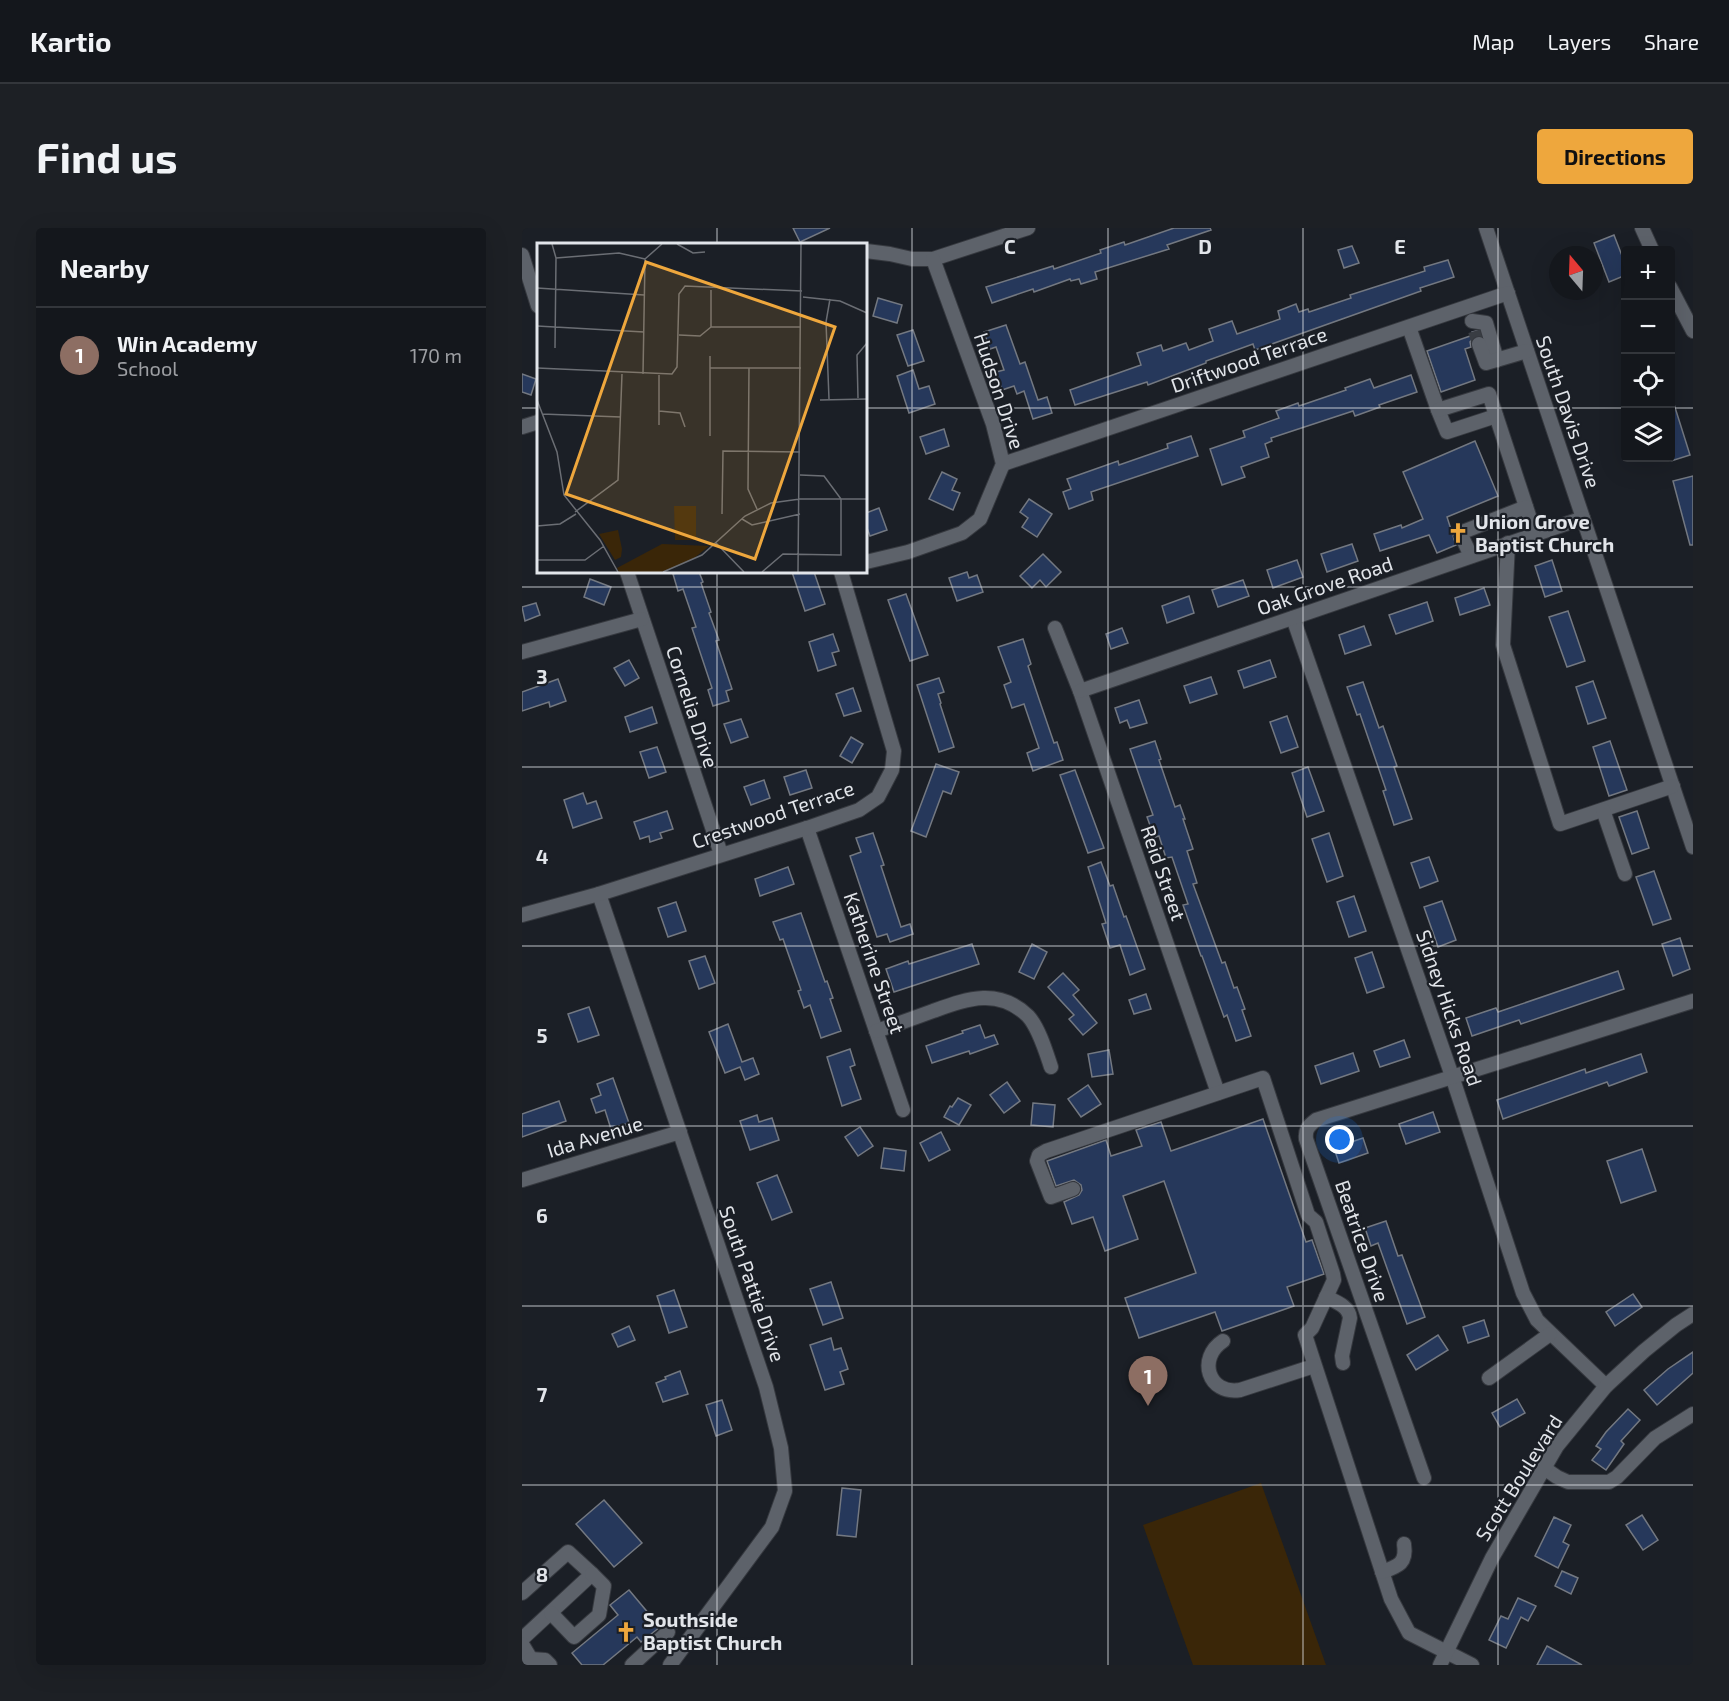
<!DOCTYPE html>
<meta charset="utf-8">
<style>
body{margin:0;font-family:"Exo 2",sans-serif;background:#1d2025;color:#f1f3f6}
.controls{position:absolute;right:18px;top:18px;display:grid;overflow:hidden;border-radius:6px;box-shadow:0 6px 24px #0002}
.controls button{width:54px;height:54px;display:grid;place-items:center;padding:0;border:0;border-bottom:2px solid #33363b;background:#14171c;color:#f1f3f6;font:30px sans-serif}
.compass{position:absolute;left:1027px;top:18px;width:54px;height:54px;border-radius:50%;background:#14171c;box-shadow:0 6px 24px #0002;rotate:341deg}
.you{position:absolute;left:818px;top:912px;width:21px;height:21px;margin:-15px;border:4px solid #fff;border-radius:50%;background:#1a73e8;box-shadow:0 0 0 9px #1a73e833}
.badge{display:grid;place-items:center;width:39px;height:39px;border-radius:50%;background:#eea73d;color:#fff;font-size:20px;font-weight:700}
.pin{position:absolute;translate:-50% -50px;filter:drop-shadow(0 2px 3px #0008)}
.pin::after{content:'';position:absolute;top:32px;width:21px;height:18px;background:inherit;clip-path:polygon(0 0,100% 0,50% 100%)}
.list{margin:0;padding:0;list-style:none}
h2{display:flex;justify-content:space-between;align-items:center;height:78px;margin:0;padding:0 24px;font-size:26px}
h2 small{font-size:20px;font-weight:400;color:#9d9fa3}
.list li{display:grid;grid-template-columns:39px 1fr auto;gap:18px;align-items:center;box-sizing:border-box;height:96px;padding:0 24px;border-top:2px solid #33363b}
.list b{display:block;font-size:22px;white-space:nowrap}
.list p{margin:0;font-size:20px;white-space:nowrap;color:#9d9fa3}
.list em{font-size:20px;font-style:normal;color:#9d9fa3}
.icon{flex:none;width:33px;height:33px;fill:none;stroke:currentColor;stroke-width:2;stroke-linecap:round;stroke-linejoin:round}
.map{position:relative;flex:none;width:1171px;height:1437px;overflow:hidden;border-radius:6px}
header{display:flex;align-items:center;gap:36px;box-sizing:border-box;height:84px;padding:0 30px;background:#14171c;border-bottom:2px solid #33363b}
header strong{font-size:28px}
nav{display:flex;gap:33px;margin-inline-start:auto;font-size:21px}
.intro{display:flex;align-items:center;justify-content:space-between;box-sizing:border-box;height:144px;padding:0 36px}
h1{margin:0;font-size:42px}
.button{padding:15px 27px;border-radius:6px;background:#eea73d;color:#111;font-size:21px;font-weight:700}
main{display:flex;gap:36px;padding:0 36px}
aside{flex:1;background:#14171c;border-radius:6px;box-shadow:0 6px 24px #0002}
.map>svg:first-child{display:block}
.green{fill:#3a2608}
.building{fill:#26385b;stroke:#737881;stroke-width:1.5}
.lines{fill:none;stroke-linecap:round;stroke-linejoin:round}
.minor-tunnel{stroke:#393d43;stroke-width:14;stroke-dasharray:14 7;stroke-linecap:butt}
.minor-casing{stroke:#36393f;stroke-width:16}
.minor{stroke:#5d626a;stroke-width:14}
.grid{fill:none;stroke:#e2e5ea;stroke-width:1.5;stroke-opacity:0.55}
.labels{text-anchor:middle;stroke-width:4.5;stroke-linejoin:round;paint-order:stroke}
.street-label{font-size:20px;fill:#e2e5ea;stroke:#1b1f26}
.poi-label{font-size:20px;font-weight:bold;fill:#e2e5ea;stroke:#1b1f26;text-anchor:start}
.inset-road{fill:none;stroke:#6b6e74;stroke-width:1.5}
.view{fill:#eea73d;fill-opacity:0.15;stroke:#eea73d;stroke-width:3}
.inset-edge{fill:none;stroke:#e2e5ea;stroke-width:3}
.grid-label{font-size:20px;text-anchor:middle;font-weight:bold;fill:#e2e5ea;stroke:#1b1f26;stroke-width:4.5;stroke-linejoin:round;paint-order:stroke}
</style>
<header>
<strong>Kartio</strong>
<nav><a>Map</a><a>Layers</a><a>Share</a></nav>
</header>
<div class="intro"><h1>Find us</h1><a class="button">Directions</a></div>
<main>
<aside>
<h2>Nearby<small></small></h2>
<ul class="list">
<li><span class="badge" style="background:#8d6e63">1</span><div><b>Win Academy</b><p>School</p></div><em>170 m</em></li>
</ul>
</aside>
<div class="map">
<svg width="1171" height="1437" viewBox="0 0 1171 1437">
<rect width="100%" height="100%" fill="#1b1f26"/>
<polygon class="green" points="739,1255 804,1437 671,1437 621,1297"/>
<g class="building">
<polygon points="271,0 308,0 278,14"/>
<polygon points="652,0 688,0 689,2 645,17 647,21 573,44 575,51 559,56 557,51 549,53 548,51 512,64 511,61 470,75 464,59 531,38 532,41 579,25 578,22 602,14 603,17"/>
<polygon points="1092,7 1104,38 1104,47 1087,54 1072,15"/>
<polygon points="830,18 837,35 822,40 816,22"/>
<polygon points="926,32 932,49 898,60 899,63 733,122 731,116 684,133 684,135 626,157 625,154 553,177 548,162 619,137 615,125 639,117 641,123 664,115 667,122 691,113 687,101 710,93 715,106 758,91 756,83 774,76 777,84 786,81 787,84 829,70 828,67 903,43 902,39"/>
<polygon points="356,70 380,77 375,95 351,88"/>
<polygon points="484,97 498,136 503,134 516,172 525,169 530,185 511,191 502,163 495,166 492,158 480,162 474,144 482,142 474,119 468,121 462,104"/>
<polygon points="391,102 402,133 386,138 375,107"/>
<polygon points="954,103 957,103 958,107 951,110 948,114 949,119 943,121 953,152 919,164 905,123 951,107 950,104"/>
<polygon points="391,142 397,161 407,158 413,176 387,185 375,148"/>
<polygon points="0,146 14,151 9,167 0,164"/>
<polygon points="889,147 895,164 857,177 858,179 833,188 831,183 749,210 750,213 743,216 747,229 719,239 723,249 700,257 688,221 723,209 721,203 757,190 754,183 776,175 777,178 824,162 823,160 848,151 852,160"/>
<polygon points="1149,173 1151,173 1168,227 1149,233"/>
<polygon points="422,201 427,218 404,226 398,209"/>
<polygon points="669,208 676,228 569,264 571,272 547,281 541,264 549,261 545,251 596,233 597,237 646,220 645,216"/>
<polygon points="953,213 976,268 925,289 934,317 915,325 907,307 858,323 852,306 879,297 880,300 901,291 881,244"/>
<polygon points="420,244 435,251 430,262 438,265 431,282 407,271"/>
<polygon points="1171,248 1171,317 1168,317 1151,253"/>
<polygon points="507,271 530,286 515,309 500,299 506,290 498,284"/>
<polygon points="357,280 365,302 348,308 344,297 344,285"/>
<polygon points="830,316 836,333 805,344 799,326"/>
<polygon points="521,326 539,344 524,359 518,352 510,360 498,348"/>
<polygon points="775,332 781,349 751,360 745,342"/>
<polygon points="1030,332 1040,363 1023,369 1013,338"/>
<polygon points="159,344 177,344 181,354 179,355 189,384 187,385 197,412 194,413 210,461 204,463 207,473 191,478 186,462 190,460 170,400 174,399 161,361 156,363 151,346"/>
<polygon points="270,344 292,344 303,376 283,383"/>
<polygon points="445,344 447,350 455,347 461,364 435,373 427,350"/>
<polygon points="68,351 89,359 82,377 62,369"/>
<polygon points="721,352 727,368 696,379 690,362"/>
<polygon points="962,360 968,377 938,387 933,370"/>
<polygon points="384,366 406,427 388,433 366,372"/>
<polygon points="667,368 672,385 645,395 640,378"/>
<polygon points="905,374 911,393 874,406 867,387"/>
<polygon points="14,375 18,387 3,393 0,379"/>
<polygon points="1046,383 1063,433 1045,439 1027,389"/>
<polygon points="842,398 849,417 823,426 817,407"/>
<polygon points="600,400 606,415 589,421 584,406"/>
<polygon points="311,406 317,423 310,425 314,437 296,443 287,414"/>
<polygon points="501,411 509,436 506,438 517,471 532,515 535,514 541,532 511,543 505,525 517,520 502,476 490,480 482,457 489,454 476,419"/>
<polygon points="107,432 117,450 103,458 92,440"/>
<polygon points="748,432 754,449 722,460 716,443"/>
<polygon points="689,449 695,466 668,475 662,458"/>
<polygon points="417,450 422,464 416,466 419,475 418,476 432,519 417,524 395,457"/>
<polygon points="36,451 44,473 28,479 27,474 0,483 0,464"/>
<polygon points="1071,453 1084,490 1066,496 1054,459"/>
<polygon points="841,454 857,500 861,498 875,538 872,539 890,591 872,597 861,563 864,562 838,486 835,487 825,459"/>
<polygon points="331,460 339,483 322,488 314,466"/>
<polygon points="617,472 625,495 608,500 605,492 598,495 593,480"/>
<polygon points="130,479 135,495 108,504 103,489"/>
<polygon points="765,488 776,519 759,525 748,494"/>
<polygon points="219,491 226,509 209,515 202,496"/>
<polygon points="329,509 341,516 330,535 318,528"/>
<polygon points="633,513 639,531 637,532 653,579 658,577 663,591 661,591 671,621 665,623 675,655 671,656 700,735 703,734 712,760 715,759 723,781 720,782 729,808 714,813 705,787 702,789 680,728 679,728 661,677 666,676 650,629 644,630 637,608 627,611 624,602 629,600 625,589 631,587 608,521"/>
<polygon points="1088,513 1105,562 1087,568 1071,519"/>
<polygon points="135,519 144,544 127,550 118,524"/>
<polygon points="414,536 437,544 429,566 421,563 404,609 389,603"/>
<polygon points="786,539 802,583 785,589 770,545"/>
<polygon points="284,542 290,560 268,567 262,549"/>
<polygon points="553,542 582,620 566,625 538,547"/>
<polygon points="242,552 248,570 229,577 222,559"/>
<polygon points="61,565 65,576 74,573 80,590 51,600 42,572"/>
<polygon points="145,583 151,601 138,605 140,610 128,614 127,608 118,611 112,594"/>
<polygon points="1115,583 1127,620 1110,626 1097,589"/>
<polygon points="351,605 362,637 359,638 379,699 388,696 391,706 368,714 365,706 355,709 328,628 339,624 334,610"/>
<polygon points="807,605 821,648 805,654 790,611"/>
<polygon points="907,629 916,653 898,660 889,635"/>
<polygon points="579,634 588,658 591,657 602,689 604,688 623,741 608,747 598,717 588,720 580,696 584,695 566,639"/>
<polygon points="266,639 272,656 238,668 233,651"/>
<polygon points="1132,643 1149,691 1131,697 1114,649"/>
<polygon points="832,668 844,703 827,709 815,674"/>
<polygon points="920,673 934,712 916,719 902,679"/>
<polygon points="154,674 164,703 146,709 136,680"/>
<polygon points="279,685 303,754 305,753 311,770 308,771 319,803 299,810 288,777 282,780 276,763 279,762 261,711 258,712 251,694"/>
<polygon points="1158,710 1168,741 1151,748 1140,716"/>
<polygon points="450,716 457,736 372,764 364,741 386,733 387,736"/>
<polygon points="510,716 525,724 512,751 497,744"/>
<polygon points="850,724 862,759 845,765 833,730"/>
<polygon points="183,728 193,755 177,761 167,733"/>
<polygon points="1096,743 1102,761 999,796 997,792 950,808 944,790 974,780 976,784"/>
<polygon points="541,745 557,762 551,767 575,795 561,807 547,791 552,787 526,759"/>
<polygon points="624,766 629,781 612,786 607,772"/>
<polygon points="67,779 77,807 56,814 46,786"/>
<polygon points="206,796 220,834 231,830 237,846 223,852 218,839 203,845 187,804"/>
<polygon points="458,797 463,810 472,807 476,816 448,826 447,823 410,835 404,818 441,805 440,803"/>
<polygon points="882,812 888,829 858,839 852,823"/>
<polygon points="328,821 333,837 328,839 339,871 320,878 305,829"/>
<polygon points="587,822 591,846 570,849 566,826"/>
<polygon points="831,825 837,843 799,856 793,838"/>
<polygon points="1119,826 1125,844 1087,858 1085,854 981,891 975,872 1063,841 1064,845"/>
<polygon points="91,850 107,895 89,901 83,882 74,885 69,871 79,867 75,856"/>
<polygon points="485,854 498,873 482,885 468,867"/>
<polygon points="566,857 579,876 559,889 546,871"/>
<polygon points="436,870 449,877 437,897 422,889 428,878 430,879"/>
<polygon points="37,873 44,893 0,909 0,886"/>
<polygon points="511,875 533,877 531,899 509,897"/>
<polygon points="911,884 918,904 884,916 877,896"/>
<polygon points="235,887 237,894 250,890 257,912 228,922 218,893"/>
<polygon points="741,891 784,1014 790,1012 802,1046 765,1059 772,1078 700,1103 693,1084 617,1110 603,1070 674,1045 642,953 601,968 616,1011 583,1023 571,989 550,996 542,974 557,967 560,962 559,957 552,952 534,958 525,933 584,912 589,928 620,918 614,902 639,894 649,923"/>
<polygon points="338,899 351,918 336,928 323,909"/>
<polygon points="419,904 428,922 407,933 398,915"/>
<polygon points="841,910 846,925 817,935 812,920"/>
<polygon points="362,920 384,923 382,943 359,940"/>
<polygon points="1120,921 1134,963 1099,975 1085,933"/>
<polygon points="255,947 270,984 250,992 235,955"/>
<polygon points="864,993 876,1028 880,1027 903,1089 885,1096 856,1015 849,1018 843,1000"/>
<polygon points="309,1054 321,1090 301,1097 288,1061"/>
<polygon points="152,1062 165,1099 147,1105 135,1068"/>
<polygon points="1111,1066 1120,1079 1093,1098 1084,1084"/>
<polygon points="962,1092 967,1108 946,1115 941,1099"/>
<polygon points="107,1098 113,1112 96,1119 90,1106"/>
<polygon points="916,1107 926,1122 894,1142 885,1127"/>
<polygon points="309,1110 312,1122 319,1120 326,1141 318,1144 322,1156 303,1162 288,1117"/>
<polygon points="1171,1124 1171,1145 1135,1177 1122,1162 1146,1141"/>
<polygon points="158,1143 166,1166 141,1174 134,1155 144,1151 143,1149"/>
<polygon points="995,1171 1003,1185 978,1199 970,1185"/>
<polygon points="200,1172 210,1202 194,1208 184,1177"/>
<polygon points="1106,1181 1118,1192 1099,1213 1102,1216 1084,1242 1070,1232 1079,1221 1074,1218 1084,1204"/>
<polygon points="320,1260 339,1262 334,1309 315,1307"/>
<polygon points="82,1272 120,1315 92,1339 54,1296"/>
<polygon points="1120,1287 1136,1312 1121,1322 1104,1297"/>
<polygon points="1032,1289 1049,1297 1041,1314 1047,1317 1036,1340 1013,1328"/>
<polygon points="1040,1343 1056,1350 1049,1366 1033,1358"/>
<polygon points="107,1362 138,1399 119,1414 115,1409 81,1437 60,1437 50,1425 96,1387 88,1377"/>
<polygon points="996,1370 1014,1378 1006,1393 999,1389 984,1420 967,1412 979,1388 986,1391"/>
<polygon points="1025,1418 1060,1437 1015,1437"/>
</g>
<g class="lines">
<polyline class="minor-tunnel" points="953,103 957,116"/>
<g class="minor-casing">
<g id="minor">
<polyline points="964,0 1171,619"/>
<polyline points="1120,0 1130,22"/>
<polyline points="344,23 368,26 390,31 411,31 506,0"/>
<polyline points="0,27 16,78"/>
<polyline points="1148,59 1171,103"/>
<polyline points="950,93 964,95 975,132"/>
<polyline points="887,99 916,182 925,204 974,188"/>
<polyline points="957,116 964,135 1005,123"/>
<polyline points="916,182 967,166 1013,306"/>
<polyline points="0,199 16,194"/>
<polyline points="481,236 986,65"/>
<polyline points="986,315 981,417 1038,596 1151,558"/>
<polyline points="949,328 938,305 1004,279"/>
<polyline points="344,334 386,324 440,305 458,291 481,236 471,196 411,31"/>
<polyline points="105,344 199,626"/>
<polyline points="771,390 930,848 1001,1065 1015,1092 1084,1158"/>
<polyline points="533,400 558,463 696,865"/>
<polyline points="0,424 120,391"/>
<polyline points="558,463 1061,290"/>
<polyline points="1081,582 1103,646"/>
<polyline points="285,600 381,882"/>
<polyline points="77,666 244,1159 259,1220 263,1263 250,1299 148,1437"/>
<polyline points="0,687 77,666 285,600 337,582 356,569 370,542 372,523 319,344"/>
<path d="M354,803c19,-6 38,-13 57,-20 34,-12 65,-24 95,5 11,12 18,36 23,51"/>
<polyline points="0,952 158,904"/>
<polyline points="551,961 529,969 515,933 517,927 524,923 741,850 786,987 794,994 811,1046 812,1052 790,1100 783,1107 869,1371 887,1405 950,1437"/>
<path d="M804,1069c10,5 23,9 24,21l-8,38 1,7"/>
<path d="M701,1113c-26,17 -15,54 17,49l74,-24"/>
<polyline points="967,1150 1028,1106"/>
<polyline points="1022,1240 1035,1249 1046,1254 1087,1254 1095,1249 1133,1210 1171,1186"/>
<path d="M902,1250l-118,-339c-1,-9 2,-13 10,-19l377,-119"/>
<path d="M860,1344c17,-6 25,-9 22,-28"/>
<polyline points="0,1365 46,1324 70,1346 0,1411"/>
<polyline points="29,1385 52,1409 77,1387 82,1358 70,1346"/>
<polyline points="0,1416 9,1431 0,1437"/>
<polyline points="9,1431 23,1432 28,1437"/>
<polyline points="110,1437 146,1404"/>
<polyline points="918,1437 970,1330 1035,1218 1084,1158 1122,1123 1154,1097 1171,1086"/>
</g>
</g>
<use href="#minor" class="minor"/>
</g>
<path class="grid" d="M195,0v16M390,0v1437M586,0v1437M781,0v1437M976,0v1437M0,180h16M344,180h760M1148,180h23M195,344v1093M0,359h1171M0,539h1171M0,718h1171M0,898h1171M0,1078h1171M0,1257h1171"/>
<defs>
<g id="church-bare" transform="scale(1.62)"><path d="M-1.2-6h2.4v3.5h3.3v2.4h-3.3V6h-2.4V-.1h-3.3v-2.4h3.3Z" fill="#eea73d" stroke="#1b1f26" stroke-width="2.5" paint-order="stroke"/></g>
</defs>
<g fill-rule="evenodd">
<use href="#church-bare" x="936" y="305"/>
<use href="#church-bare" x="104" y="1404"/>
</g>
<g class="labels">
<g class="street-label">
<text transform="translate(727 132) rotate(-19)" y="7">Driftwood Terrace</text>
<text transform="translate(477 163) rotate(72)" y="7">Hudson Drive</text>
<text transform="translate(1046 184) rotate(71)" y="7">South Davis Drive</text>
<text transform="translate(803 358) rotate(-19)" y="7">Oak Grove Road</text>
<text transform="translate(170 479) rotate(72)" y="7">Cornelia Drive</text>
<text transform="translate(251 587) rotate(-19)" y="7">Crestwood Terrace</text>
<text transform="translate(641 645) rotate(71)" y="7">Reid Street</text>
<text transform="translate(352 735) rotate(71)" y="7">Katherine Street</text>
<text transform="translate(927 780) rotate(71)" y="7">Sidney Hicks Road</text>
<text transform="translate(73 909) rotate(-17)" y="7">Ida Avenue</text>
<text transform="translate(840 1013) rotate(71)" y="7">Beatrice Drive</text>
<text transform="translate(230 1056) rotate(71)" y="7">South Pattie Drive</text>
<text transform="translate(997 1250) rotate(-58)" y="7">Scott Boulevard</text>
</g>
<g class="poi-label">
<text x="953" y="301">Union Grove<tspan x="953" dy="23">Baptist Church</tspan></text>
<text x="121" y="1399">Southside<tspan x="121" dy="23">Baptist Church</tspan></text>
</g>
</g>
<g transform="translate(15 15)">
<rect width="330" height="330" fill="#1b1f26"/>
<path d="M137,263h22v34h-21zM81,287l4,19 -1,8 -6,3 -16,-26zM125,301l47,2 -16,13 -31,13h-43l-2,-4z" fill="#3a2608"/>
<path class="inset-road" d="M15,1l4,14 -1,90M140,1l16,9 12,-1M19,15l63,-5 26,6M0,45l107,7M266,54l37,4 27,12M0,83l107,6M174,84h90M142,92l21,1 11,-9v-37M173,113v80M0,125l135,6 5,-7 2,-73 6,-8 117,5M173,125h91M212,125l-1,121 9,20M106,131l2,-115 17,-15M321,155l-1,-43 10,-12M292,156l-3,-77 4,-23M0,157l20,52 7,43 36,45 18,32M283,157l47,-1M122,168l21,2 5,14M5,171l79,3M122,182v-50M38,269l43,-32 4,-106M185,271l1,-63 77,1M205,276l10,6 48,-11M0,283l23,-2 16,-10M179,300l28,29M0,317h48l19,-14M126,329l39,-17 43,-39 26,-13 29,-4h67M225,329l21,-18 58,1v-56l-17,-23 -24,-1M261,329l3,-328"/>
<path class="view" d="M109,19l189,65 -80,232 -189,-65z"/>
<rect width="330" height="330" class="inset-edge"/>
</g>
<g class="grid-label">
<text x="488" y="26">C</text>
<text x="683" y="26">D</text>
<text x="878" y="26">E</text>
<text x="20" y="456">3</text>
<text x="20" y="636">4</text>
<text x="20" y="815">5</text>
<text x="20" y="995">6</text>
<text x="20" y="1174">7</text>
<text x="20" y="1354">8</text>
</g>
</svg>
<div class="controls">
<button>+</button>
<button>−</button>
<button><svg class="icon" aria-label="locate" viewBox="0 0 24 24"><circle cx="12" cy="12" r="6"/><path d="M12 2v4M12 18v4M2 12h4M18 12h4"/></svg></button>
<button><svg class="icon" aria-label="layers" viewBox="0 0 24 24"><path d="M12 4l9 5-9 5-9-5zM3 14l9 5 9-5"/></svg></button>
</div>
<svg class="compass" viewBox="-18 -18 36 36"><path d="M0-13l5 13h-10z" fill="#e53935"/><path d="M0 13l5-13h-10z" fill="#9d9fa3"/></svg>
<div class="you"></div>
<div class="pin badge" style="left:626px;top:1178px;background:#8d6e63">1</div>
</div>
</main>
